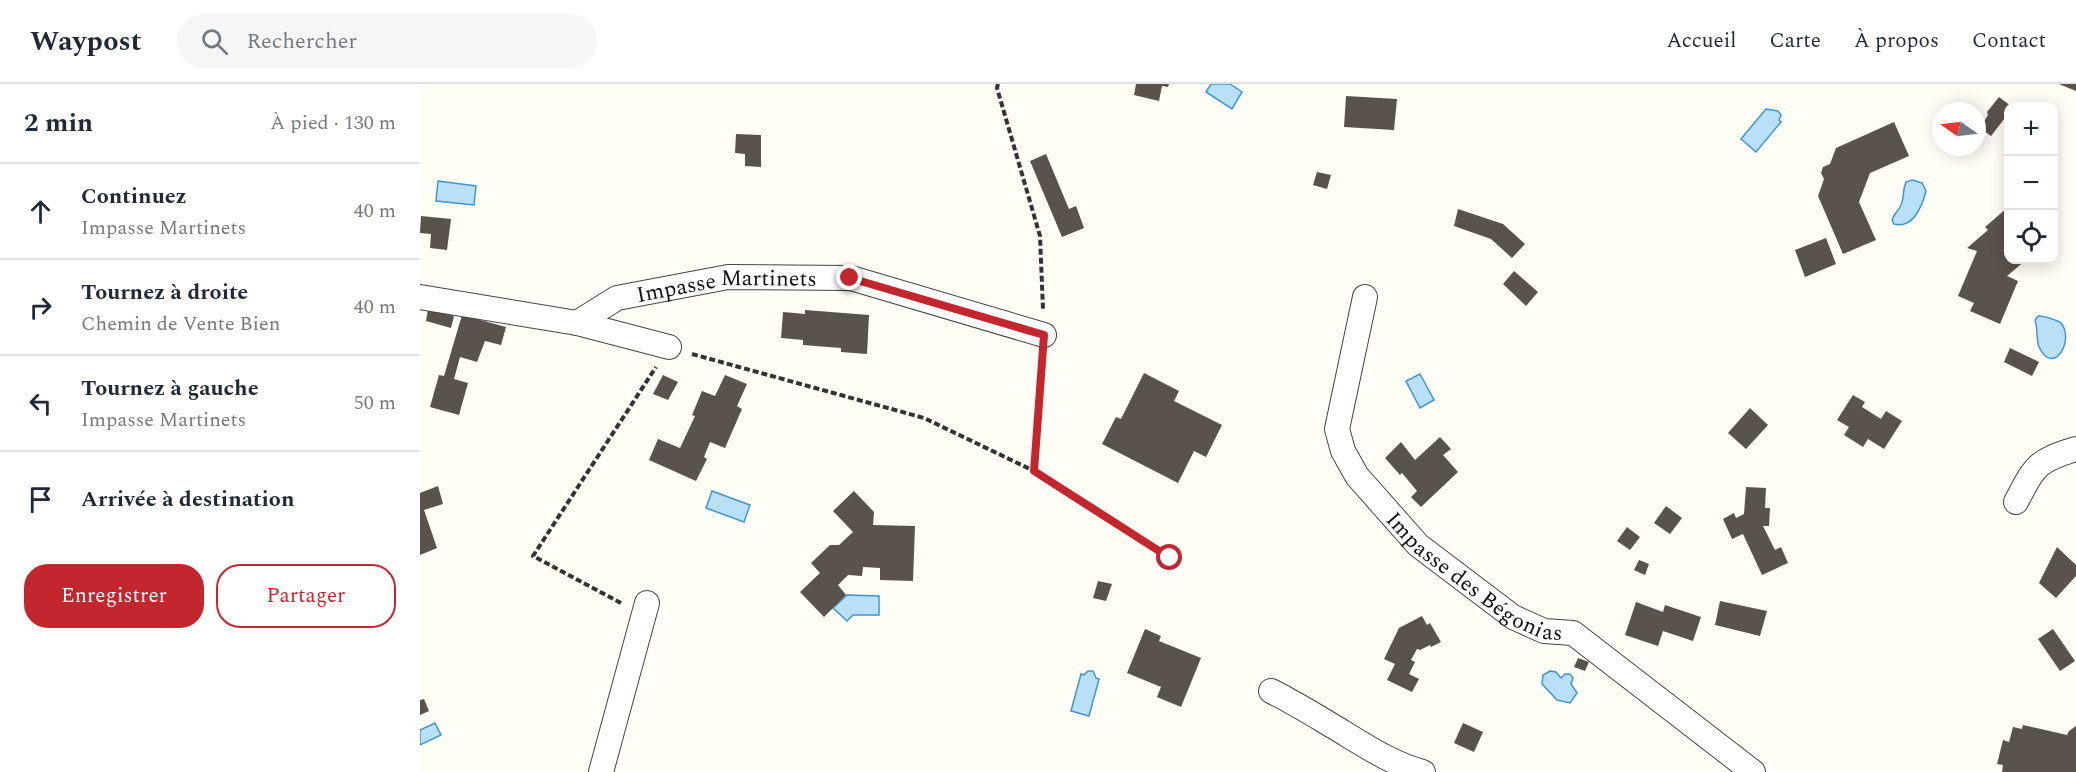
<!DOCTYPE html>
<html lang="fr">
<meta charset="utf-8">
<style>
body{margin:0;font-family:Spectral,serif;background:#f6f6f7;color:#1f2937}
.controls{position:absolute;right:18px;top:18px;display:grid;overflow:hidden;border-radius:12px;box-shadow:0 3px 15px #0003}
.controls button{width:54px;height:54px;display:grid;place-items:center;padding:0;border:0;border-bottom:2px solid #e0e1e3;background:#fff;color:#1f2937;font:30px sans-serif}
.compass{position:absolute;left:1512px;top:18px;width:54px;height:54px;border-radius:50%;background:#fff;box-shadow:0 3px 15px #0003;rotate:284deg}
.stop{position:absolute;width:18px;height:18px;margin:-14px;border:4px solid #c4262e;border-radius:50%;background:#fff}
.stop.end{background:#c4262e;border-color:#fff;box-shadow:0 2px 6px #0008}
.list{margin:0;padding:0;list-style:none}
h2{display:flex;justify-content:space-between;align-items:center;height:78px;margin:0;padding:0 24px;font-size:26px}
h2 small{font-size:20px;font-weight:400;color:#747a83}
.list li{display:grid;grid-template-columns:39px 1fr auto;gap:18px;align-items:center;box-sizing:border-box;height:96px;padding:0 24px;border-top:2px solid #e0e1e3}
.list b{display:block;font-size:22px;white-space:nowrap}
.list p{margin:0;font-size:20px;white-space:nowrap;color:#747a83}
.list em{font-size:20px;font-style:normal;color:#747a83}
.actions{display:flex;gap:12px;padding:18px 24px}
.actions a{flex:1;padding:14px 0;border:2px solid #c4262e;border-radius:24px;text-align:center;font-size:21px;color:#c4262e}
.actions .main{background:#c4262e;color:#fff}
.icon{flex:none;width:33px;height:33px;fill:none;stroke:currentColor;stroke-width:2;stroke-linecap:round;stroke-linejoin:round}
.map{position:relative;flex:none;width:1656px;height:688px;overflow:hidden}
header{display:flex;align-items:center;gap:36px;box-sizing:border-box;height:84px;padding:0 30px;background:#fff;border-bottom:2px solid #e0e1e3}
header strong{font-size:28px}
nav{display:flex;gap:33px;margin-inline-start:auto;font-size:21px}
.search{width:420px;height:54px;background:#f6f6f7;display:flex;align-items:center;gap:15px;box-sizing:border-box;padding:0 21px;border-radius:33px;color:#747a83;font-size:22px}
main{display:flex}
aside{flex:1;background:#fff}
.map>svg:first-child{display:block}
.water{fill:#b9e0f7;stroke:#3f96cf;stroke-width:1.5}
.building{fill:#5a524d}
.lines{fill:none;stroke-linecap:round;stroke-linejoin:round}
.street-casing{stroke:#444;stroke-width:26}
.path{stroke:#333;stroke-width:4;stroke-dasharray:6 3;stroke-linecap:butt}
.street{stroke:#fff;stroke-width:24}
.route{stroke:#c4262e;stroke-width:8}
.labels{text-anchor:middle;stroke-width:6;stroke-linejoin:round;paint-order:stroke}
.street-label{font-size:22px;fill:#111;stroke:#fff}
</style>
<header>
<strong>Waypost</strong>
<div class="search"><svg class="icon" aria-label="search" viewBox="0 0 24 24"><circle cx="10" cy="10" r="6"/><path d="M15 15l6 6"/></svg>Rechercher</div>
<nav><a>Accueil</a><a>Carte</a><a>À propos</a><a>Contact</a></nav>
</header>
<main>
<aside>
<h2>2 min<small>À pied · 130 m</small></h2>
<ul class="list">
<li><svg class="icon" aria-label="ahead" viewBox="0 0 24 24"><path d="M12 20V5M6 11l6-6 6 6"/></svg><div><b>Continuez</b><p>Impasse Martinets</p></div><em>40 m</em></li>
<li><svg class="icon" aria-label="right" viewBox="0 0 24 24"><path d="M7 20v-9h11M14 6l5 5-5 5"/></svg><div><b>Tournez à droite</b><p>Chemin de Vente Bien</p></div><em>40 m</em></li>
<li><svg class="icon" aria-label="left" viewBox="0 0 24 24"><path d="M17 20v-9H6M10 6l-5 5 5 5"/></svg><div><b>Tournez à gauche</b><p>Impasse Martinets</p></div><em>50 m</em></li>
<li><svg class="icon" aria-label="arrive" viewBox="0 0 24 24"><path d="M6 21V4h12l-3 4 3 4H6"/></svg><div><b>Arrivée à destination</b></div></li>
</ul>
<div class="actions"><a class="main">Enregistrer</a><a>Partager</a></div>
</aside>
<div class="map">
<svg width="1656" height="688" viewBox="0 0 1656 688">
<rect width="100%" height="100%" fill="#fffdf5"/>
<g class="water">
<polygon points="791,0 810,0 822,8 812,25 786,8"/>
<polygon points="1346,25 1358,27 1361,31 1359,36 1361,38 1336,68 1321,55"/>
<path d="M1492,96l10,3 4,8c-4,15 -13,38 -32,33l-2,-4c2,-7 9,-11 10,-18 2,-7 1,-13 4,-20z"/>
<polygon points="18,97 56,102 54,121 16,117"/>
<path d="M1618,232c7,0 15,3 22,6 16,16 -6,56 -21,25 -3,-8 -1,-19 -4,-27z"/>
<polygon points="1000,290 1014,316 1000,324 986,297"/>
<polygon points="292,407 330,421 324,438 286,424"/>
<polygon points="427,511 459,512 459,531 433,531 427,537 413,524"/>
<polygon points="668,587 673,587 676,594 679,595 669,632 651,627 661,590 664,591"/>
<polygon points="1130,587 1136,588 1141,594 1145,590 1150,590 1153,594 1151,600 1157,609 1150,619 1137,616 1122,600 1123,591"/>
<polygon points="15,639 21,651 0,661 0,646"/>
</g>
<g class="building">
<polygon points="716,0 749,0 748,3 742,2 739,17 714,11"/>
<polygon points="1639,0 1656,0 1656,7"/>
<polygon points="926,12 977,15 974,46 924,43"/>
<polygon points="1579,13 1591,22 1588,22 1588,30 1571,52 1560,44 1568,31 1567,28"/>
<polygon points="1474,38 1489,72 1450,89 1439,118 1456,156 1423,170 1398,112 1404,95 1401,89 1403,83 1410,80 1416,64"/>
<polygon points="316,50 341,51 341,83 325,82 325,70 315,69"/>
<polygon points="626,70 649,125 656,122 664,144 642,153 610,77"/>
<polygon points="897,88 911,91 907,105 893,101"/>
<polygon points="1587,124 1588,176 1606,176 1587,192 1598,197 1580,240 1550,227 1554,219 1538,212 1557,167 1547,164 1568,146 1565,143"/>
<polygon points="1038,125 1083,140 1105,160 1092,174 1071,155 1034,142"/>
<polygon points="1,132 31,135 27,166 10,164 11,150 0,149"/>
<polygon points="1406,154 1416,180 1385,193 1375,166"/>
<polygon points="1094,187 1118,208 1106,222 1083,200"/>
<polygon points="8,225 34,232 31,244 6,237"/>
<polygon points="385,226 449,231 447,270 421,268 421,264 383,261 383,256 361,254 363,228 385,230"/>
<polygon points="42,231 86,243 81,261 65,257 57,278 40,273 34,295 48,299 39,331 10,323 19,291 24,292"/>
<polygon points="1590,264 1619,278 1612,292 1584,278"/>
<polygon points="724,289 759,307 754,317 802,341 786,373 774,367 758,399 682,360 696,333 701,335"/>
<polygon points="243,291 258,298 248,316 233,310"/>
<polygon points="305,291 327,300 317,322 322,325 305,364 290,358 284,373 287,375 276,397 229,376 238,355 260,364 275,332 272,331 282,307 295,312"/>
<polygon points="1433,311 1445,318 1442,323 1461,335 1466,327 1482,337 1464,365 1448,355 1443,363 1424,351 1429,343 1417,336"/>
<polygon points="1330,324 1348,341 1326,365 1308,349"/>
<polygon points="1020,353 1031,365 1023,371 1038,388 1001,423 991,413 997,407 982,389 980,391 965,374 981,358 995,376"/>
<polygon points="18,402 23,420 4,426 17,464 0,471 0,409"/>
<polygon points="1326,403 1346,404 1345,424 1350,424 1349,442 1343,442 1355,466 1361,463 1368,479 1342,491 1323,450 1312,455 1303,435 1314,429 1316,434 1324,430"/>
<polygon points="434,407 454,428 453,441 495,442 493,497 460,496 460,484 443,483 442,492 428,491 418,501 426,511 404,533 380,508 400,489 391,479 410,461 419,461 433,448 413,427"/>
<polygon points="1246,422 1262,434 1250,450 1234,439"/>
<polygon points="1207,443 1220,453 1210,466 1197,457"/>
<polygon points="1637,463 1656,481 1656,492 1636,514 1619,499"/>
<polygon points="1219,476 1229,480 1225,491 1214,486"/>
<polygon points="678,497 692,500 686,517 673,514"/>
<polygon points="1300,517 1347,527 1340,552 1295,541"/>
<polygon points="1216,518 1243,528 1245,521 1281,533 1273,557 1243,547 1238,562 1205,551"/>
<polygon points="1002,532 1007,541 1010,539 1021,558 1011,563 1010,561 1000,566 997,565 991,576 995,578 989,590 999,595 992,608 967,596 975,580 964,575 979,544"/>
<polygon points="725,545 741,552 739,557 781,574 761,623 737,613 741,603 707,589"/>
<polygon points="1633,545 1655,577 1640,587 1618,555"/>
<polygon points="1158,574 1169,578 1165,587 1154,583"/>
<polygon points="4,615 9,627 0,631 0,616"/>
<polygon points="1043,639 1063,648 1054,668 1034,659"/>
<polygon points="1603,641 1647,651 1649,647 1656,642 1656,688 1582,688 1583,681 1577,680 1583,656 1589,658 1593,643 1602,645"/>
</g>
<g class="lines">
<g class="street-casing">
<g id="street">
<polyline points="0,213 157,239 249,263"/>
<path id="s1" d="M945,213l-28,132 6,22 14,25 61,69 95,72 31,14 29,2 180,139"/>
<path id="s2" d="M157,239l40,-25 111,-21 123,1 193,57"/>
<path d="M1596,418c19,-36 20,-41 60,-53"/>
<path d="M851,607c22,11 43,24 65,37 28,17 56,36 87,44"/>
<polyline points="181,688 227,519"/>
</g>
</g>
<g class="path">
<polyline points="578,0 577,4 620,152 623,225"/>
<polyline points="272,270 504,334 614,387 750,474"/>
<polyline points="614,387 622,274"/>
<polyline points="201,519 113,472 236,283"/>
</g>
<use href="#street" class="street"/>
</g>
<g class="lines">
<polyline class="route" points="430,194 624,251 614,387 750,474"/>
</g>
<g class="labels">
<g class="street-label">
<text dy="8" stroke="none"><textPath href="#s2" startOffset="158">Impasse Martinets</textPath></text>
<text dy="8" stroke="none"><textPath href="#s1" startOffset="344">Impasse des Bégonias</textPath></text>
</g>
</g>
</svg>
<div class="controls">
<button>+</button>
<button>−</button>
<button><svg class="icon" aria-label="locate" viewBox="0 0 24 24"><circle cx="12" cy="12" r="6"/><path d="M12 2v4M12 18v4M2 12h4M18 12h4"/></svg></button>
</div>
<svg class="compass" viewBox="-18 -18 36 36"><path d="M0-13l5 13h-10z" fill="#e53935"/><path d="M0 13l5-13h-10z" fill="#747a83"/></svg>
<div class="stop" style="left:750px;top:474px"></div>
<div class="stop end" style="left:430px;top:194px"></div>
</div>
</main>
